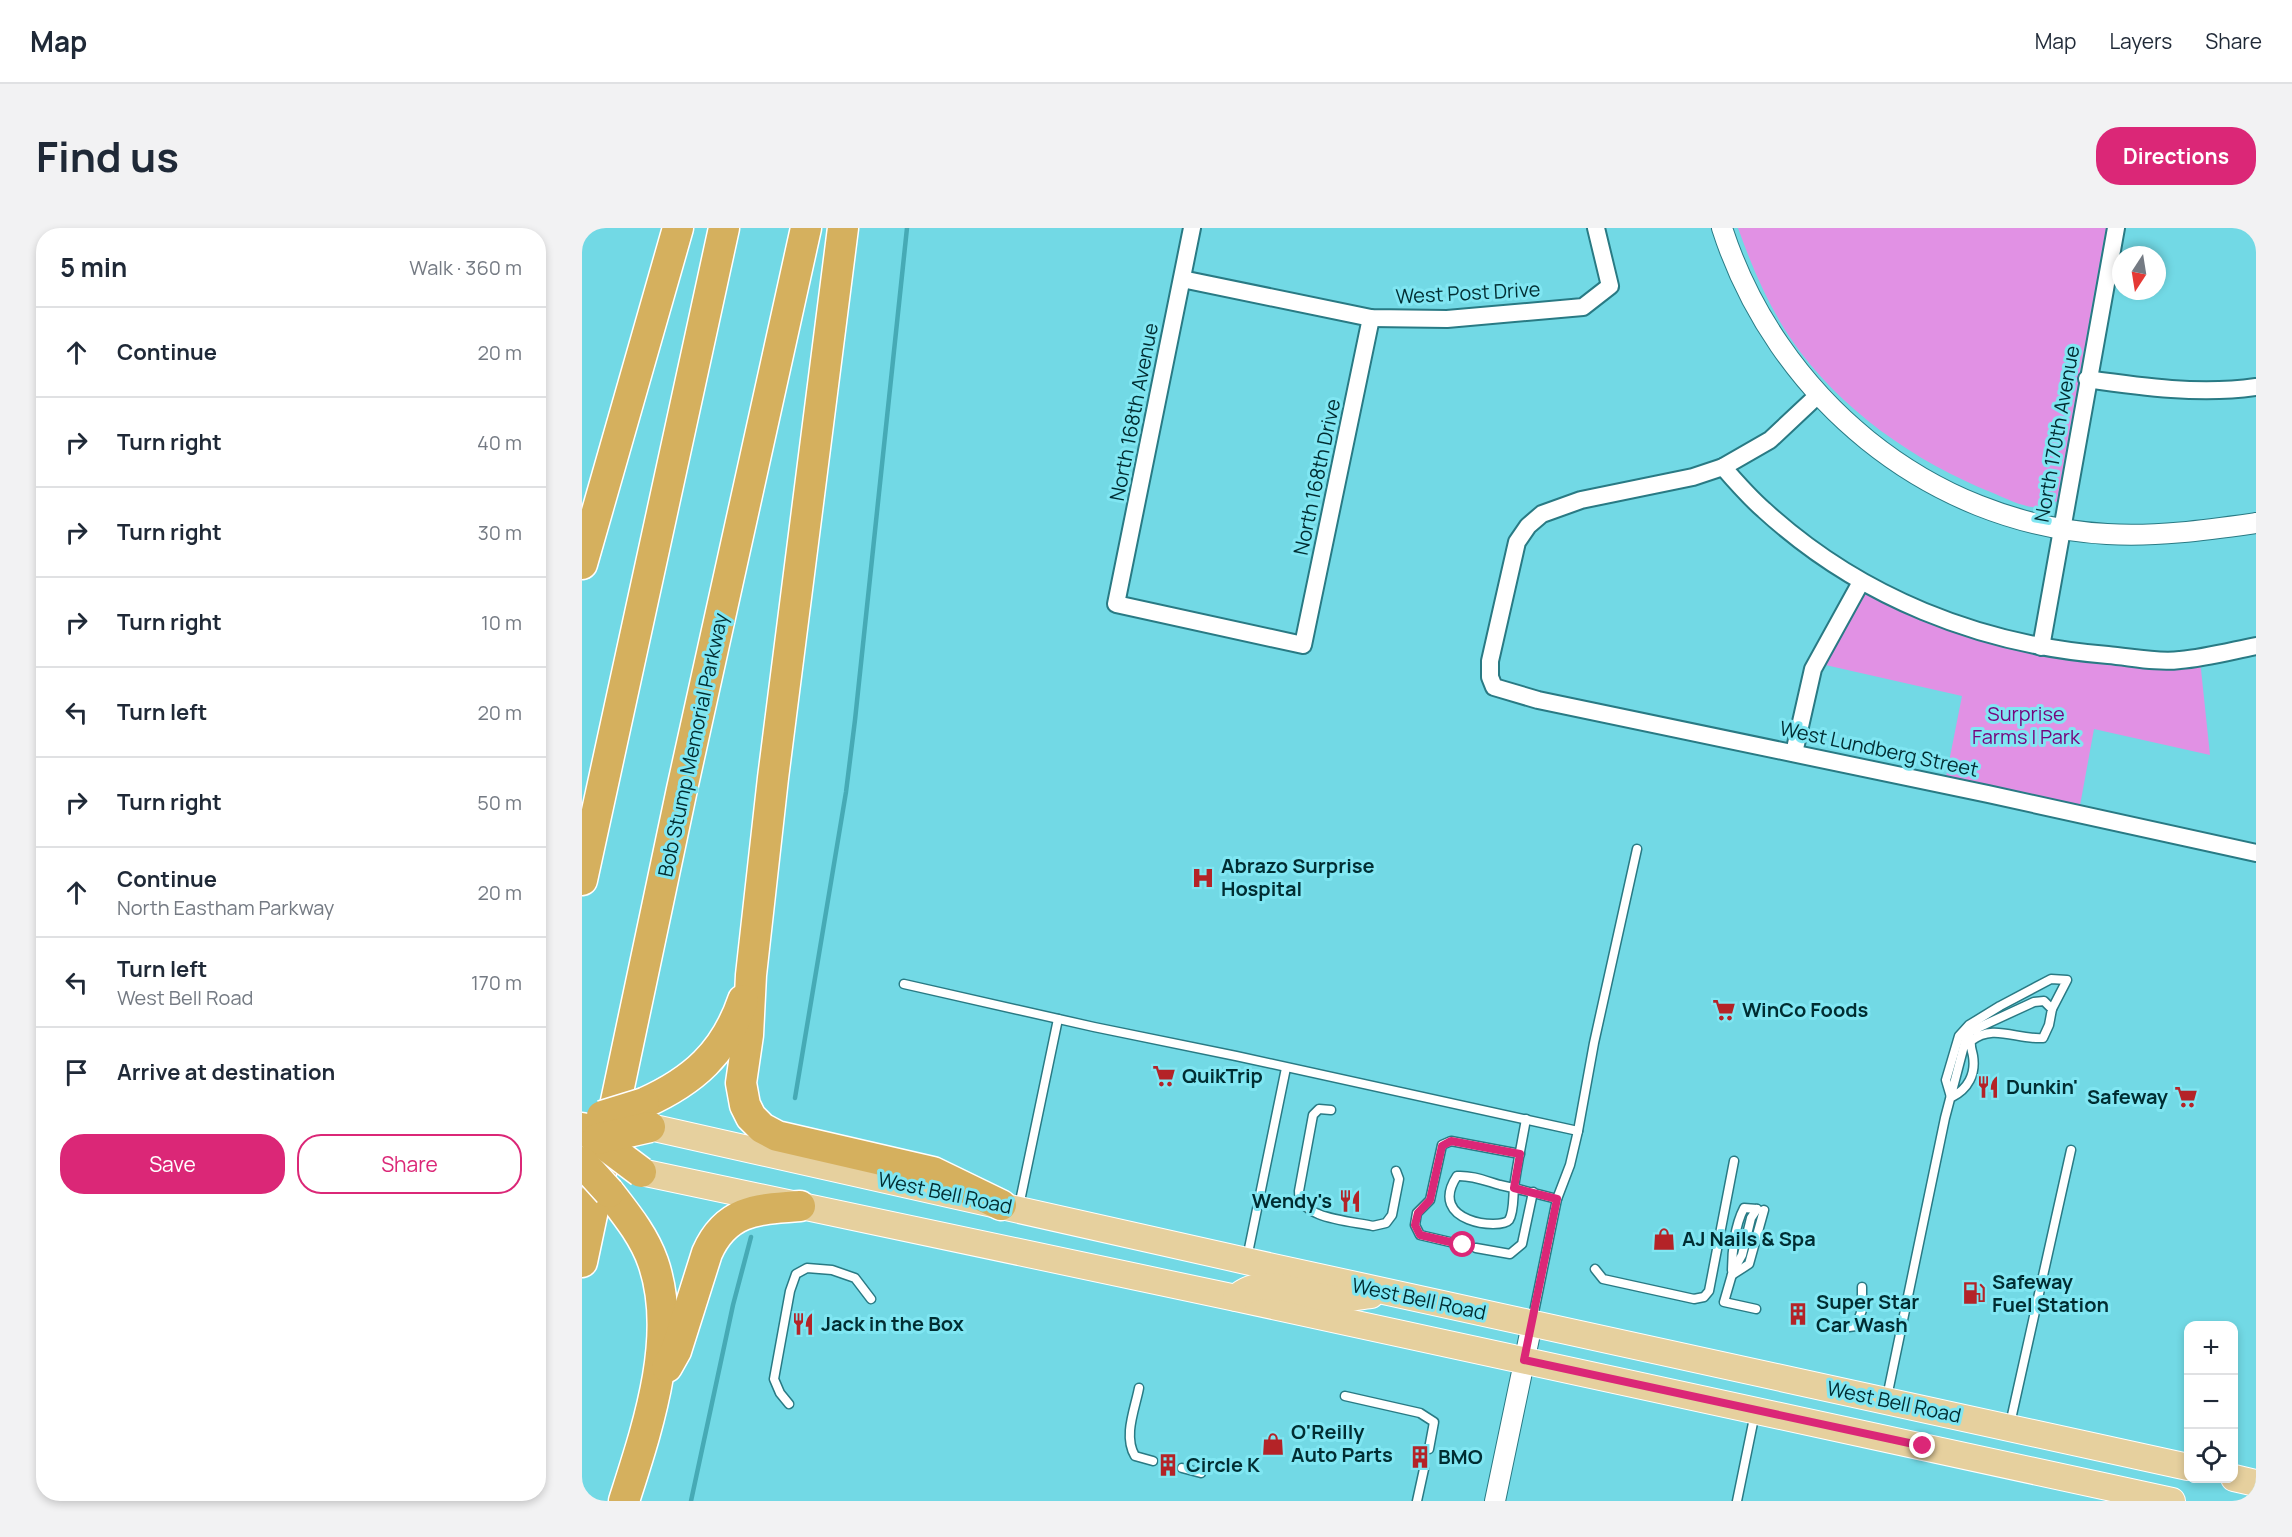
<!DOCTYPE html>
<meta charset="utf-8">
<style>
body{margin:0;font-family:Manrope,sans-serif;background:#f2f2f3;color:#1f2937}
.controls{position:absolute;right:18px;bottom:18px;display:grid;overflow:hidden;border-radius:12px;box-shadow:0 3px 9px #0003}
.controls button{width:54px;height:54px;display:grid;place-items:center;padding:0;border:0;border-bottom:2px solid #e0e1e3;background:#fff;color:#1f2937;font:30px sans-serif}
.compass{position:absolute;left:1530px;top:18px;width:54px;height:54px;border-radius:50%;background:#fff;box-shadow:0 3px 9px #0003;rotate:192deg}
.stop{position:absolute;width:18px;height:18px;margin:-14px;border:4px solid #db2777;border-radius:50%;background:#fff}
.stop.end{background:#db2777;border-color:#fff;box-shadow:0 2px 6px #0008}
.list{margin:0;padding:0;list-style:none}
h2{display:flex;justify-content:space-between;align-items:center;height:78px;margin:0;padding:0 24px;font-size:26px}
h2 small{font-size:20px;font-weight:400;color:#747a83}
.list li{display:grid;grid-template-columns:39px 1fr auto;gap:18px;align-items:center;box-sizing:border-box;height:90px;padding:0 24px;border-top:2px solid #e0e1e3}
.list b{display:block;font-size:22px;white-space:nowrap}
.list p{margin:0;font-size:20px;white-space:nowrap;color:#747a83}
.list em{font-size:20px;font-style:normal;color:#747a83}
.actions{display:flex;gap:12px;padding:18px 24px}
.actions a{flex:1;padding:14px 0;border:2px solid #db2777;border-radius:24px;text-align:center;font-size:21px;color:#db2777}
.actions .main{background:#db2777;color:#fff}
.icon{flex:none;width:33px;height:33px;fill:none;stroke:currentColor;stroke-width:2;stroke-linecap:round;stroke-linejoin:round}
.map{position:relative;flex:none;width:1674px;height:1273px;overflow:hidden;border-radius:24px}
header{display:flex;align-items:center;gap:36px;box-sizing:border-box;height:84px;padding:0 30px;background:#fff;border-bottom:2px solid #e0e1e3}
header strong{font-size:28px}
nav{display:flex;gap:33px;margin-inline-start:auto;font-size:21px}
.intro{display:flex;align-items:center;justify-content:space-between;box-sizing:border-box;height:144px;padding:0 36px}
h1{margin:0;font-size:42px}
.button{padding:15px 27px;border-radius:24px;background:#db2777;color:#fff;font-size:21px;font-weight:700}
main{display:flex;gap:36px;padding:0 36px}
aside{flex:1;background:#fff;border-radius:24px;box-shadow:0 3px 9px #0003}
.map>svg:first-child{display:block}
.green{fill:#e191e4}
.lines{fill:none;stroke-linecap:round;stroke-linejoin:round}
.stream{stroke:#46aab5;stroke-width:4.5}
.service-casing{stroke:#297a84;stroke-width:11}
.minor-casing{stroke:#297a84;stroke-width:20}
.tertiary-casing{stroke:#297a84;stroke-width:22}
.primary-casing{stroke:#fff;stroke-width:28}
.motorway-casing{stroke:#fff;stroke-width:33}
.service{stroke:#fff;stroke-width:8}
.minor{stroke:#fff;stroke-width:16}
.tertiary{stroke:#fff;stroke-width:20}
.primary{stroke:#e6d09e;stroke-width:26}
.motorway{stroke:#d5b05e;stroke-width:30}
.motorway-bridge-casing{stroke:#fff;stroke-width:33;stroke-linecap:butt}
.motorway-bridge{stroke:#d5b05e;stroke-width:30}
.route{stroke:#db2777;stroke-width:8}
.labels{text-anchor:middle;stroke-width:6;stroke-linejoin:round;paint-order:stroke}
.street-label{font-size:20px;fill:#002d32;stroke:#80e6f2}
.park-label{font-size:20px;fill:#76037c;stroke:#80e6f2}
.poi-label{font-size:20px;font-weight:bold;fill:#002d32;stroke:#80e6f2;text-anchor:start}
</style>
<header>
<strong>Map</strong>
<nav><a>Map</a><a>Layers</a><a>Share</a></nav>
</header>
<div class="intro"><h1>Find us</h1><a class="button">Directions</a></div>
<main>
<aside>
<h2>5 min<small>Walk · 360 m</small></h2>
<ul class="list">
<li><svg class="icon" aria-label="ahead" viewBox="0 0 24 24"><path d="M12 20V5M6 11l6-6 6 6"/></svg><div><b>Continue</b></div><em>20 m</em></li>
<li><svg class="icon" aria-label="right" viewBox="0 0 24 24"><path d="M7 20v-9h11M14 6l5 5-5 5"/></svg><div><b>Turn right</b></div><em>40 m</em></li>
<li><svg class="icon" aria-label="right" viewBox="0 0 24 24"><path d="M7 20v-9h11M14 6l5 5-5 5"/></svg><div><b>Turn right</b></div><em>30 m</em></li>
<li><svg class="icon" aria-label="right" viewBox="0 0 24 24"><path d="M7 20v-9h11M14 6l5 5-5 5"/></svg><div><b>Turn right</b></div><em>10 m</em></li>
<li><svg class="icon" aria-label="left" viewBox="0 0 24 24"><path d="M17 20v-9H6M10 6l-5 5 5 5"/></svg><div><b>Turn left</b></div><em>20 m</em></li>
<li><svg class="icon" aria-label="right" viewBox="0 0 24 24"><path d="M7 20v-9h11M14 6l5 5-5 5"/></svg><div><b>Turn right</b></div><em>50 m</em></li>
<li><svg class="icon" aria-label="ahead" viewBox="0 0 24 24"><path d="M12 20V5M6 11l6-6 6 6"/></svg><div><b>Continue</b><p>North Eastham Parkway</p></div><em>20 m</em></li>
<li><svg class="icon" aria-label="left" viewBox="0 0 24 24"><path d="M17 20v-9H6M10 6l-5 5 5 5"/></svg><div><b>Turn left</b><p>West Bell Road</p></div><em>170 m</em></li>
<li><svg class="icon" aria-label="arrive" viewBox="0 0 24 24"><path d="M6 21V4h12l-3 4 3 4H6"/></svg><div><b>Arrive at destination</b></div></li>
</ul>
<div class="actions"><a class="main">Save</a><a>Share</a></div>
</aside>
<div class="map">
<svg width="1674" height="1273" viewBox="0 0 1674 1273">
<rect width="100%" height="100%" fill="#72d9e5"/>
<g class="green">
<path d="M1156,0h368l-49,273c-18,15 -45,0 -64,-8 -78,-31 -154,-84 -202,-154 -23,-34 -39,-72 -53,-111z"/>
<polygon points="1283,364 1367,400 1618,432 1628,527 1512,501 1497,583 1363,554 1380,468 1239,436"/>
</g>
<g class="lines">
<g class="stream">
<polyline points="213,870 264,564 273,492 325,0"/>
<polyline points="109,1273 151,1077 169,1009"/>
</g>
<g class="service-casing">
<g id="service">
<polyline points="322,756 512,799 654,828 996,903"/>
<polyline points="1369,869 1364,852 1377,808 1387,797 1418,778 1469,751 1485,752 1470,781"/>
<path d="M749,882l-12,-1 -6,6 -14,76c-1,28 52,30 74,35l13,-3 6,-8 7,-36 -3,-8"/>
<path d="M944,891c-4,23 -9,46 -12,69 -1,9 0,24 -5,32 -8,10 -83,3 -52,-44 15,-1 29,5 43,9 19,4 38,9 57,14"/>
<polyline points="437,978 476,791"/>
<polyline points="885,1018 838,1007 833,997 835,985 848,972 860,917 869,913 938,926"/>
<polyline points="894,1020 928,1026 940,1016 951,964"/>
<polyline points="665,1030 704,840"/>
<polyline points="1013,1041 1021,1051 1112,1071 1122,1069 1127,1063 1152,933"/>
<path d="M1150,1042c0,-19 3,-45 12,-62l13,1"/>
<polyline points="1150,1047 1167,1036 1182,982"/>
<polyline points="1174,1081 1142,1074 1151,1043 1160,1027 1169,990 1175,981"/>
<polyline points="950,1094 975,971 988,937 996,903 1012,815 1055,621"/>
<polyline points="1260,1100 1274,1098 1280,1082 1280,1059"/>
<path d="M557,1160c-4,21 -16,48 -4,68l18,5"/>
<polyline points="763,1168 838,1185 852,1194 847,1221"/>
<path d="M1305,1169l58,-279 21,-80 5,-7 63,-29 10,-1 8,8 -3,16 -6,13c-26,2 -50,-15 -72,3 -1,6 1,9 2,15 3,18 -5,33 -21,41"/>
<polyline points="207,1176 198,1165 192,1151 208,1063 214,1046 225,1040 250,1042 273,1050 289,1071"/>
<polyline points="1428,1196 1489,922"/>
<polyline points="600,1240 619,1245"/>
<polyline points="835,1273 842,1241"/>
<polyline points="1155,1273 1173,1185"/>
</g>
</g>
<g class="minor-casing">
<g id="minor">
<polyline points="610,0 534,376 721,417 789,90"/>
<polyline points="600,51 789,90 865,91 1001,79 1028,58 1014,0"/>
<path d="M1505,151c56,8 113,16 169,8"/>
<polyline points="1236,167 1188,212 1141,239 1111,249 999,272 960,286 946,298 935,314 908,433 908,449 912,459 956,472 1406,566 1674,625"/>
<path d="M1141,239c13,15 26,30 41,43 95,87 216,135 344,145 23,2 49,8 72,5 25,-2 51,-9 76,-14"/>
<polyline points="1459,419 1534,0"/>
<polyline points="1212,525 1231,441 1279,354"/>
</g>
</g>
<g class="tertiary-casing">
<g id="tertiary">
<path d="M1140,0c54,168 206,296 385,306 50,3 99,-4 149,-11"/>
<polyline points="913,1273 950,1096"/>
</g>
</g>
<g class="primary-casing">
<g id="primary">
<polyline points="68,899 664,1033 1606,1239"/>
<polyline points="59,944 654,1070 1590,1273"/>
<path d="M654,1070c28,-26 65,-2 98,1 12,1 26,-3 37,-4"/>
<polyline points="1652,1250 1674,1255"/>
</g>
</g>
<g class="motorway-casing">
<g id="motorway">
<polyline points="261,0 191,550 169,747 166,807 159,855 163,877 169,889 180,900 195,908 351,944 419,977"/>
<polyline points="0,336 96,0"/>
<polyline points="0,652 142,0"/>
<path d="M62,875c49,-22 81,-50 99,-103"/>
<polyline points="0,900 15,911"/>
<path d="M27,964c17,22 35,44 44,70 26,75 -6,167 -29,239"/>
<polyline points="0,1034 100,561 224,0"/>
<path d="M85,1139l9,-16 31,-98c19,-43 50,-44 93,-47"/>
</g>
</g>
<use href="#service" class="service"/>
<use href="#minor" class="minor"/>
<use href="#tertiary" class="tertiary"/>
<use href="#primary" class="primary"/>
<use href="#motorway" class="motorway"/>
<g class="motorway-bridge-casing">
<g id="motorway-bridge">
<polyline points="20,888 62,875"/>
<polyline points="15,911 59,944"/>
<polyline points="15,911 68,899"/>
<polyline points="0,934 27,964"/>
</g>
</g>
<use href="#motorway-bridge" class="motorway-bridge"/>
</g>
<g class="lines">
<polyline class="route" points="881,1017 838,1007 833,997 836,985 848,972 860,918 869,913 938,926 932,960 975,971 942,1132 1341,1218"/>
</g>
<defs>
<g id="hospital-bare" transform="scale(1.8)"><path d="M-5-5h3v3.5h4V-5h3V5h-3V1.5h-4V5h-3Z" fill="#b42327" stroke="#80e6f2" stroke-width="2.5" paint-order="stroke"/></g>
<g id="supermarket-bare" transform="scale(1.8)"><path d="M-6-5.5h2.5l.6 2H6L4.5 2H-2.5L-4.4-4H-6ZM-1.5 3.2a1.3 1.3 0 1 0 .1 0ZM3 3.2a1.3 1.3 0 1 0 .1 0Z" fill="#b42327" stroke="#80e6f2" stroke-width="2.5" paint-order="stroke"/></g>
<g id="restaurant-bare" transform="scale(1.8)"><path d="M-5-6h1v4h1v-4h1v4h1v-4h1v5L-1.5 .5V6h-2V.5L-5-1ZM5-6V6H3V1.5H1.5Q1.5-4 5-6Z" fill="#b42327" stroke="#80e6f2" stroke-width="2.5" paint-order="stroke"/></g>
<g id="shop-bare" transform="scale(1.8)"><path d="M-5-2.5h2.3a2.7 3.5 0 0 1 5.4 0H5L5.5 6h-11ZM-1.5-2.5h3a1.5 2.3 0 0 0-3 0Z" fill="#b42327" stroke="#80e6f2" stroke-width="2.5" paint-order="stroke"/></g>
<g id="fuel-bare" transform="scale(1.8)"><path d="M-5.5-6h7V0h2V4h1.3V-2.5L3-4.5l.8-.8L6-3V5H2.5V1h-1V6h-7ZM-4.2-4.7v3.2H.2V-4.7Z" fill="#b42327" stroke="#80e6f2" stroke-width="2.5" paint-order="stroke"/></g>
<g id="building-bare" transform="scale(1.8)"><path d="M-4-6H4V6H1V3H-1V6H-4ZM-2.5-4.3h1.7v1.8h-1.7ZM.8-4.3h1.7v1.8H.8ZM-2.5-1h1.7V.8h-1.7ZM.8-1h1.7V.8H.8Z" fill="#b42327" stroke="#80e6f2" stroke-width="2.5" paint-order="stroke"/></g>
</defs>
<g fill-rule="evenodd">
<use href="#hospital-bare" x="621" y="650"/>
<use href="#supermarket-bare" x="1142" y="782"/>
<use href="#supermarket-bare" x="582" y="848"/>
<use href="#restaurant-bare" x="1406" y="859"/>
<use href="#supermarket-bare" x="1604" y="869"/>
<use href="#restaurant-bare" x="768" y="973"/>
<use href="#shop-bare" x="1082" y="1011"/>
<use href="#fuel-bare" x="1392" y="1065"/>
<use href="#building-bare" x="1216" y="1086"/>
<use href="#restaurant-bare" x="221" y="1096"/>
<use href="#shop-bare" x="691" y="1216"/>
<use href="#building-bare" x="838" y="1229"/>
<use href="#building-bare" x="586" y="1237"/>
</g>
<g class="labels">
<g class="street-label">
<text transform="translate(886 65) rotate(-3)" y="7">West Post Drive</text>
<text transform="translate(552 184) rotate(-79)" y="7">North 168th Avenue</text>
<text transform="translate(1475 206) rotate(-80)" y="7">North 170th Avenue</text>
<text transform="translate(735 249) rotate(-78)" y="7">North 168th Drive</text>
<text transform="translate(111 517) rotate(-78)" y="7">Bob Stump Memorial Parkway</text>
<text transform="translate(1297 521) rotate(12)" y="7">West Lundberg Street</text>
<text transform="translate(363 965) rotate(12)" y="7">West Bell Road</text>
<text transform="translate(837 1071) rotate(12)" y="7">West Bell Road</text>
<text transform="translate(1312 1174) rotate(12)" y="7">West Bell Road</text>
</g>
<g class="park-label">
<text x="1444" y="493">Surprise<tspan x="1444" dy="23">Farms I Park</tspan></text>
</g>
<g class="poi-label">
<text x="639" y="645">Abrazo Surprise<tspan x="639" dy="23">Hospital</tspan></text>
<text x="1160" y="789">WinCo Foods</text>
<text x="600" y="855">QuikTrip</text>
<text x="1424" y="866">Dunkin'</text>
<text x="1586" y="876" text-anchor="end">Safeway</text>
<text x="750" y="980" text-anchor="end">Wendy's</text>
<text x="1100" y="1018">AJ Nails &amp; Spa</text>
<text x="1410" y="1061">Safeway<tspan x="1410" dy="23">Fuel Station</tspan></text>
<text x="1234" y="1081">Super Star<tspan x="1234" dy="23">Car Wash</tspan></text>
<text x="239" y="1103">Jack in the Box</text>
<text x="709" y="1211">O'Reilly<tspan x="709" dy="23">Auto Parts</tspan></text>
<text x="856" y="1236">BMO</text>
<text x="604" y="1244">Circle K</text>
</g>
</g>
</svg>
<div class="controls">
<button>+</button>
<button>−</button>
<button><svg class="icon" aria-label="locate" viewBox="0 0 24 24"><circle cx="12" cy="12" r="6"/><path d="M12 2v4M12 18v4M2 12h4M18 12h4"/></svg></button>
</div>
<svg class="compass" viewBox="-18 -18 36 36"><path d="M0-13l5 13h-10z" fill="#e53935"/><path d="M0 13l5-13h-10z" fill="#747a83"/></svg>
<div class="stop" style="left:881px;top:1017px"></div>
<div class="stop end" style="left:1341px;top:1218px"></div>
</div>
</main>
